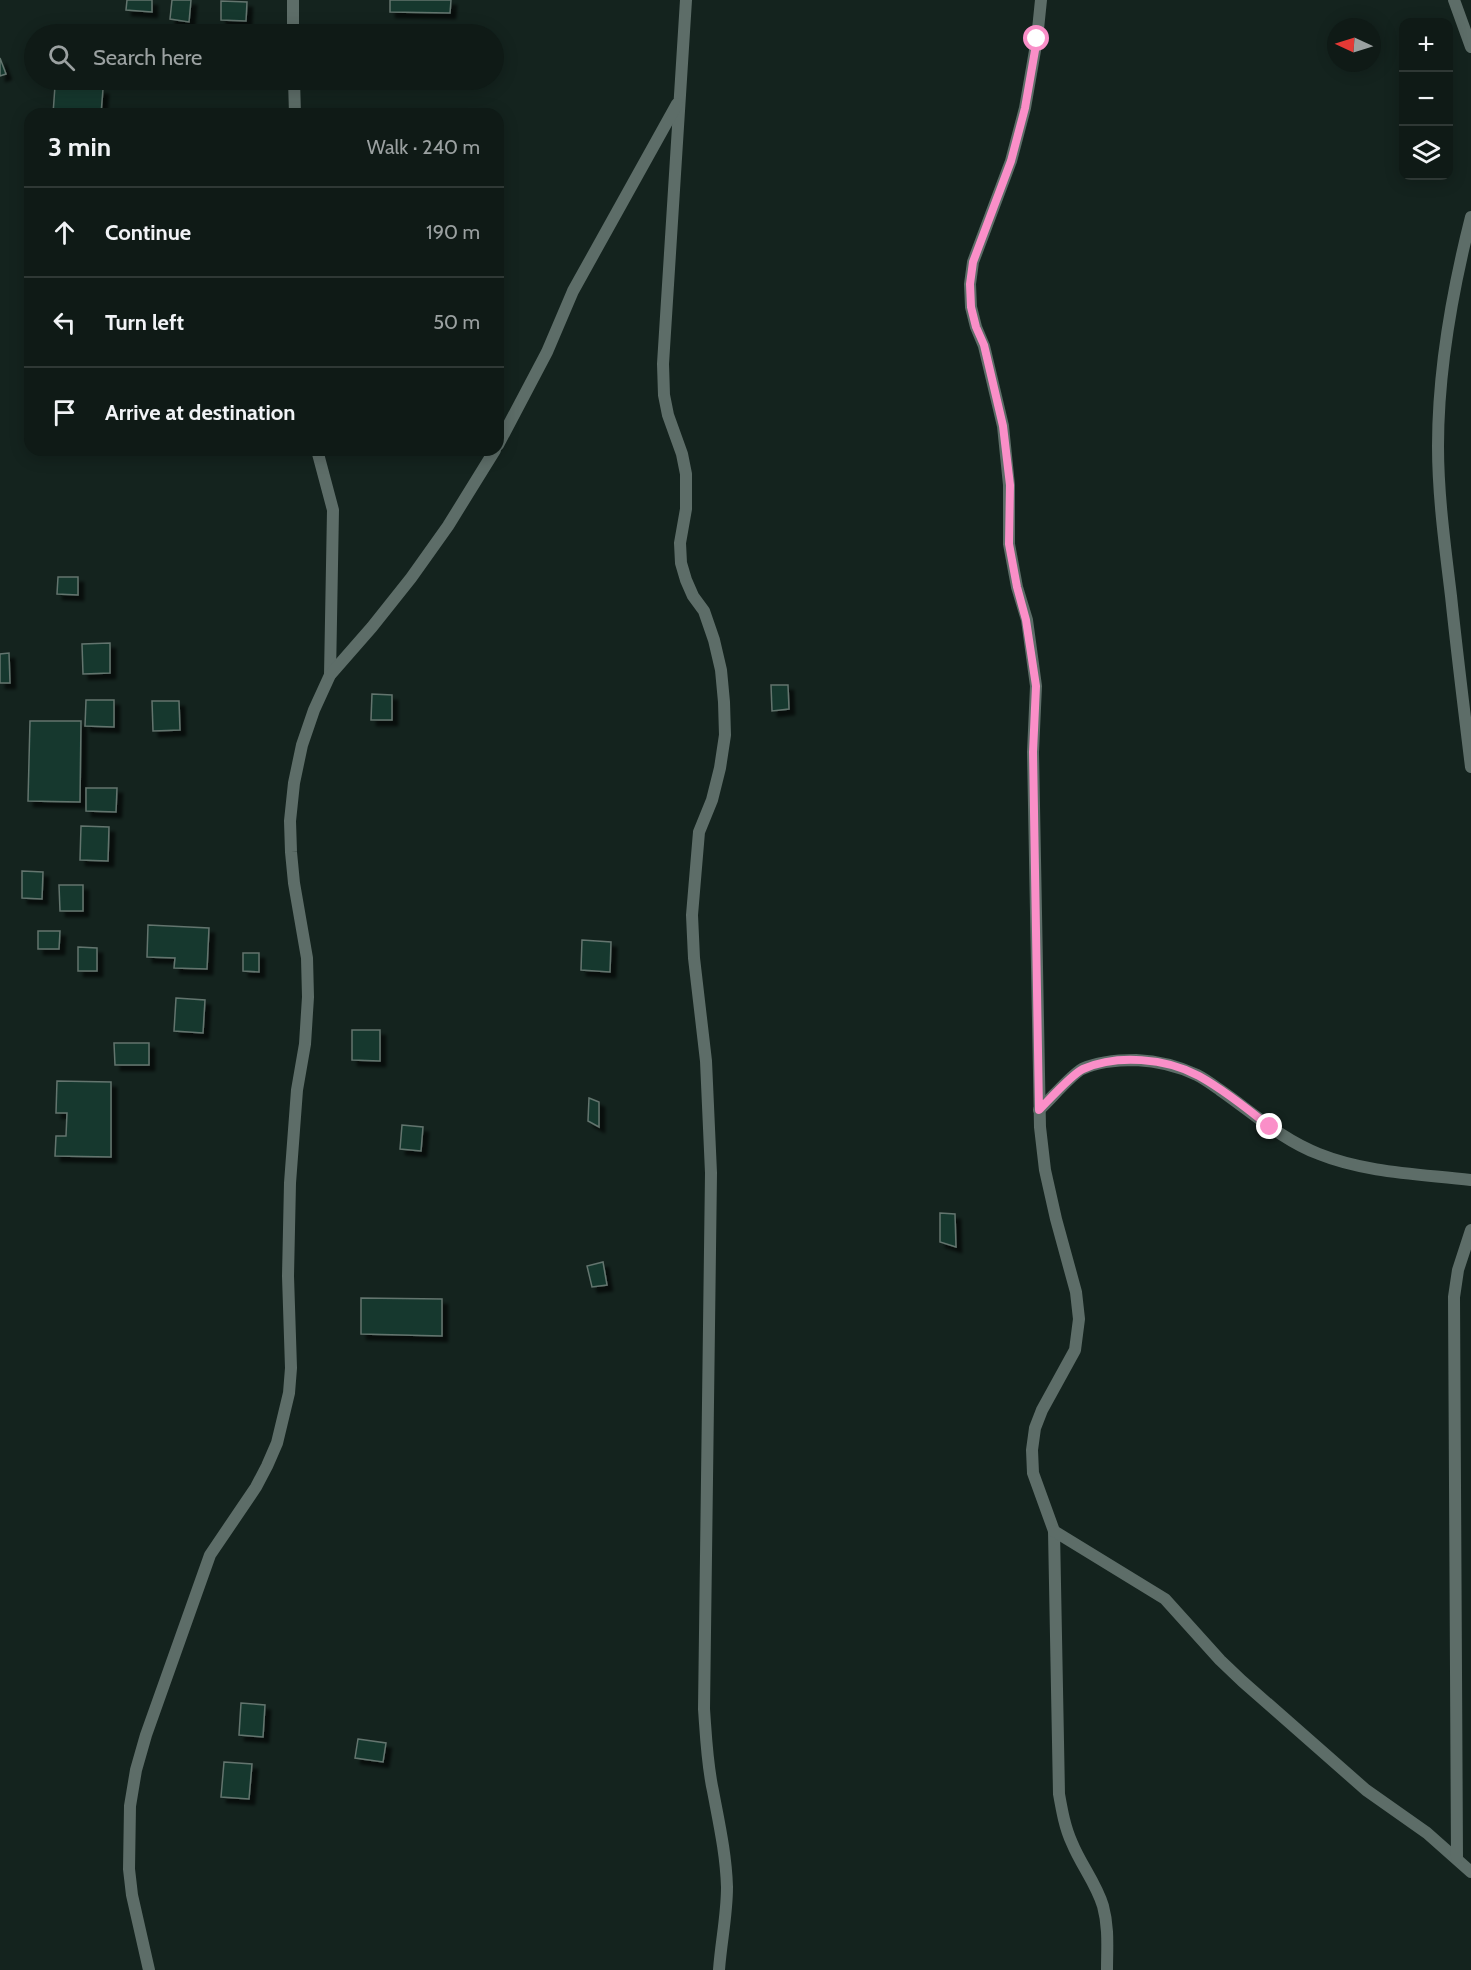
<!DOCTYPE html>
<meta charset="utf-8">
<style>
body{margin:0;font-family:Cabin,sans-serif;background:#18231f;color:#f1f3f6}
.controls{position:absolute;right:18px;top:18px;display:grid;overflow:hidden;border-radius:12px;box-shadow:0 3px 15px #0003}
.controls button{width:54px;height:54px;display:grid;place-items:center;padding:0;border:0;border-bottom:2px solid #2f3835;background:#0f1a16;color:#f1f3f6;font:30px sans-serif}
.compass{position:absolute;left:1327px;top:18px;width:54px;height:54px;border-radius:50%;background:#0f1a16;box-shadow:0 3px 15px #0003;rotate:274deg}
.stop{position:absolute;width:18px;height:18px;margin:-14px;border:4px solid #fa8fc8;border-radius:50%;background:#fff}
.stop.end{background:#fa8fc8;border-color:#fff;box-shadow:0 2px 6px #0008}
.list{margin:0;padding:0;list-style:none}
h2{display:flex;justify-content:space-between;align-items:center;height:78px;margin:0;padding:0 24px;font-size:26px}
h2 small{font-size:20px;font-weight:400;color:#9ba1a1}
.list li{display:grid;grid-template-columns:39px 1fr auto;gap:18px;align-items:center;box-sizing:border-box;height:90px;padding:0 24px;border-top:2px solid #2f3835}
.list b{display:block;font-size:22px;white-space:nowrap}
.list em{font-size:20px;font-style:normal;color:#9ba1a1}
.icon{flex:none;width:33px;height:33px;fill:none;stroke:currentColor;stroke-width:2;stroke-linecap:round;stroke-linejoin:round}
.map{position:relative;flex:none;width:1471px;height:1970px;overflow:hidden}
.search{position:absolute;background:#0f1a16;box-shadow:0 3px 15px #0003;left:24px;top:24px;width:480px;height:66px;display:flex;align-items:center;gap:15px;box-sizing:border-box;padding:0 21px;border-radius:33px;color:#9ba1a1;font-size:22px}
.panel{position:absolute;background:#0f1a16;box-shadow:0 3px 15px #0003;left:24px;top:108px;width:480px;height:348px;border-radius:18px}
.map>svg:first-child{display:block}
.building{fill:#15392f;stroke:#63746e;stroke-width:1.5;filter:url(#shadow)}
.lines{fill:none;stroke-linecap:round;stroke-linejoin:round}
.street{stroke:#5d6d68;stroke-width:12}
.route{stroke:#fa8fc8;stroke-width:8}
</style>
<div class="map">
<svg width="1471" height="1970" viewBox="0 0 1471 1970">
<defs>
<filter id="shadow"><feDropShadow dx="5.5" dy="5.5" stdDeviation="1.5" flood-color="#0009"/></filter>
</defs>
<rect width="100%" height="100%" fill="#14231e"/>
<g class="building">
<polygon points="127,0 152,0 152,12 126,10"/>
<polygon points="172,0 191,0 189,22 170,19"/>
<polygon points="390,0 451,0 450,13 390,12"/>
<polygon points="221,1 247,2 246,21 221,20"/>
<polygon points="0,58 6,74 0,76"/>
<polygon points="55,86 103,89 101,114 53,114"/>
<polygon points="58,577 78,577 78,595 57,594"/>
<polygon points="110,643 110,673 83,674 82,644"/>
<polygon points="9,653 10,683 0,683 0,654"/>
<polygon points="771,685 788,685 789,709 772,711"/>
<polygon points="372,694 392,695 392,720 371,720"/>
<polygon points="86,700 114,700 114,727 85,726"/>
<polygon points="152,701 179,701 180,730 153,731"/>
<polygon points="30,721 81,721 80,802 28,801"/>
<polygon points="86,788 117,788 116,812 86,811"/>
<polygon points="81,826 109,827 108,861 80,860"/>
<polygon points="22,871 43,872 42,899 22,898"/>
<polygon points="59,885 83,885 83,911 60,911"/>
<polygon points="148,925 209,928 207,969 174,968 175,958 147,957"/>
<polygon points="38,931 60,931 59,949 38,949"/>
<polygon points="582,940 611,942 610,972 581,970"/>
<polygon points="78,947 97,948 97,971 78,971"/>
<polygon points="243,953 259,953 259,972 243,971"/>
<polygon points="176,998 205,1000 203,1033 174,1031"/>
<polygon points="352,1030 380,1030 380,1061 352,1060"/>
<polygon points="114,1043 149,1043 149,1065 115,1065"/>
<polygon points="57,1081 111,1082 111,1157 55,1156 56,1136 66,1136 67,1113 56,1113"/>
<polygon points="589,1098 599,1102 599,1127 588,1121"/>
<polygon points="402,1125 423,1127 421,1151 400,1149"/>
<polygon points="940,1213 955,1214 956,1247 940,1242"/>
<polygon points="603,1262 607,1285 592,1287 587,1266"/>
<polygon points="361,1298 442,1299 442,1336 361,1334"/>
<polygon points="241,1703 265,1705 263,1737 239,1735"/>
<polygon points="358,1739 386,1743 383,1762 355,1758"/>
<polygon points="224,1762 252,1764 249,1799 221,1797"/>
</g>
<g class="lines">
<g class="street">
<polyline points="293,0 293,34"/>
<path d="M686,0l-23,364 1,31 4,20 14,39 4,20v35l-6,34 1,20 5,17 7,16 11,15 10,29 7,30 3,32 1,33 -5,33 -8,32 -13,32 -7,83 2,43 12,103 5,112 -7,536c2,27 3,55 9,82 6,32 13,63 14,96 0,28 -6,55 -8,83"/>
<path d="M1041,0l-4,39 -12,69 -14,53 -38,101 -3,22 1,23 5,20 8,19 19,80 6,59v59l8,43 10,33 9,66 -3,66 7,375 5,43 11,49 20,73 3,27 -4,31 -33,60 -7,18 -3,22 1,23 21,58 5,263c3,17 6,34 13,49 9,22 24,40 31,63 6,22 4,42 4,64"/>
<polyline points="1454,0 1471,47"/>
<polyline points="294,80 295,114"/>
<path d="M1471,217c-19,75 -33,151 -33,229 0,50 7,100 13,150 6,57 13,114 20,171"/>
<polyline points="498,445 547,352 573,291 677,104"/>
<polyline points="317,450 333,510 330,675"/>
<path d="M1039,1110c10,-9 33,-36 43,-41 15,-7 37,-9 54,-9 21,1 42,6 61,15 8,4 16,10 23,15 32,22 62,50 99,64 47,19 102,20 152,26"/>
<polyline points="1054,1531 1165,1599 1220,1660 1242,1681 1366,1790 1427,1833 1471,1872"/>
<polyline points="1457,1858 1454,1297 1458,1270 1471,1230"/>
<polyline points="149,1970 132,1895 129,1869 130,1806 136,1770 146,1735 210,1555 256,1487 267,1466 277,1443 289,1393 291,1368 288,1276 290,1183 297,1090 305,1044 308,997 307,958 294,883 291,852 290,821 294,783 302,745 314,710 330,675 372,627 411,578 448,526 495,450"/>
</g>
</g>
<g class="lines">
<path class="route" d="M1037,39l-12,69 -14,53 -38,101 -3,22 1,23 5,20 8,18 19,81 7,59 -1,59 8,43 9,33 10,66 -3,66 6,358c10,-10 33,-36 44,-41 34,-15 83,-11 116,7 25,14 49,33 71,51"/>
</g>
</svg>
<div class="controls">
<button>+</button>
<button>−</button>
<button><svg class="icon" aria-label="layers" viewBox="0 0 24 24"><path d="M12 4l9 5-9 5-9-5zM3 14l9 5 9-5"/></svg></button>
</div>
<svg class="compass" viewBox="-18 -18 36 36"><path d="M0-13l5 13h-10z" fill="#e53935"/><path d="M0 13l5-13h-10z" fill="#9ba1a1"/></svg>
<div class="stop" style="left:1037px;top:39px"></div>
<div class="stop end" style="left:1270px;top:1127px"></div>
<div class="search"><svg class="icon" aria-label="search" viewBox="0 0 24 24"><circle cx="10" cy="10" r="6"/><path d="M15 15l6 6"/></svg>Search here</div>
<section class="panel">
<h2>3 min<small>Walk · 240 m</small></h2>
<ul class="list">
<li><svg class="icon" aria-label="ahead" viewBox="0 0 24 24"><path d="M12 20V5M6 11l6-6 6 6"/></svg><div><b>Continue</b></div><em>190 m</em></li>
<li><svg class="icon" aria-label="left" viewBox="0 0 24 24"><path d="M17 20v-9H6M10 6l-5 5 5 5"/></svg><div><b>Turn left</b></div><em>50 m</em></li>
<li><svg class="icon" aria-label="arrive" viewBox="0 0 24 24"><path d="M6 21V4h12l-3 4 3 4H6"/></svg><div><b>Arrive at destination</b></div></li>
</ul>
</section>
</div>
